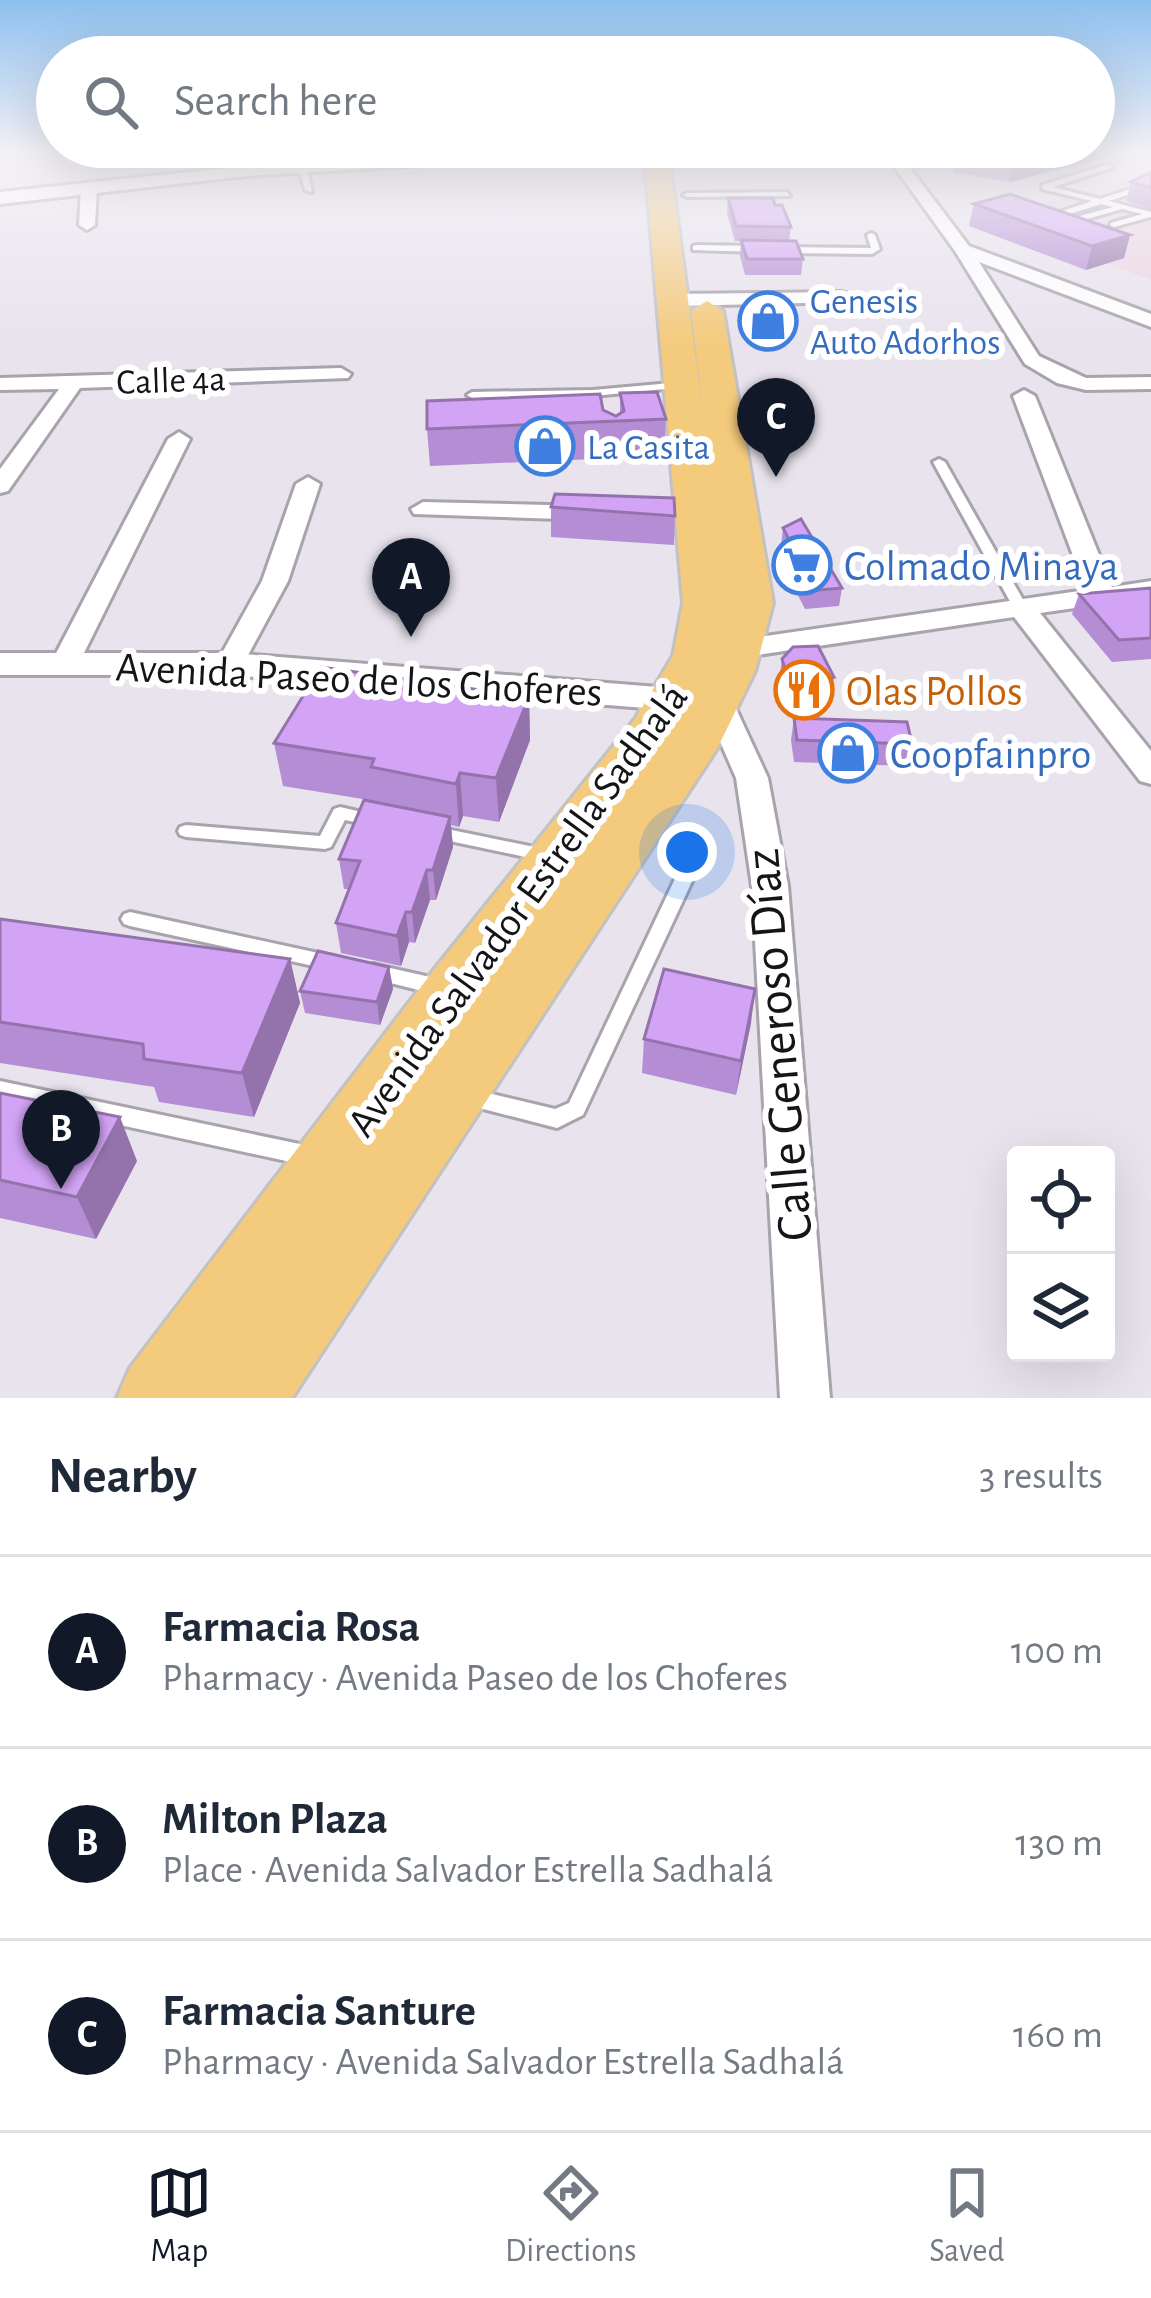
<!DOCTYPE html>
<meta charset="utf-8">
<style>
body{margin:0;font-family:"Alegreya Sans",sans-serif;background:#f2f2f3;color:#1f2937}
.controls{position:absolute;right:36px;bottom:36px;display:grid;overflow:hidden;border-radius:12px;box-shadow:0 12px 48px #0002}
.controls button{width:108px;height:108px;display:grid;place-items:center;padding:0;border:0;border-bottom:3px solid #e0e1e3;background:#fff;color:#1f2937;font:60px sans-serif}
.you{position:absolute;left:687px;top:852px;width:42px;height:42px;margin:-30px;border:9px solid #fff;border-radius:50%;background:#1a73e8;box-shadow:0 0 0 18px #1a73e833}
.badge{display:grid;place-items:center;width:78px;height:78px;border-radius:50%;background:#111827;color:#fff;font-size:39px;font-weight:700}
.pin{position:absolute;translate:-50% -99px;filter:drop-shadow(0 3px 6px #0008)}
.pin::after{content:'';position:absolute;top:63px;width:42px;height:36px;background:inherit;clip-path:polygon(0 0,100% 0,50% 100%)}
.list{margin:0;padding:0;list-style:none}
h2{display:flex;justify-content:space-between;align-items:center;height:156px;margin:0;padding:0 48px;font-size:51px}
h2 small{font-size:39px;font-weight:400;color:#747a83}
.list li{display:grid;grid-template-columns:78px 1fr auto;gap:36px;align-items:center;box-sizing:border-box;height:192px;padding:0 48px;border-top:3px solid #e0e1e3}
.list b{display:block;font-size:45px;white-space:nowrap}
.list p{margin:0;font-size:39px;white-space:nowrap;color:#747a83}
.list em{font-size:39px;font-style:normal;color:#747a83}
.icon{flex:none;width:66px;height:66px;fill:none;stroke:currentColor;stroke-width:2;stroke-linecap:round;stroke-linejoin:round}
.map{position:relative;flex:none;width:1151px;height:1398px;overflow:hidden}
.search{position:absolute;background:#fff;box-shadow:0 12px 48px #0002;left:36px;right:36px;top:36px;height:132px;display:flex;align-items:center;gap:30px;box-sizing:border-box;padding:0 42px;border-radius:66px;color:#747a83;font-size:45px}
.sheet{height:732px;background:#fff}
nav{display:flex;justify-content:space-around;align-items:center;box-sizing:border-box;height:168px;border-top:3px solid #e0e1e3;background:#fff;font-size:33px;color:#747a83}
nav a{display:grid;justify-items:center;gap:6px}
nav .on{color:#111827}
.map>svg:first-child{display:block}
.education{fill:#ebd4e0}
.lines{fill:none;stroke-linecap:round;stroke-linejoin:round}
.service-casing{stroke:#a8a3ac;stroke-width:6}
.minor-casing{stroke:#a8a3ac;stroke-width:6}
.tertiary-casing{stroke:#a8a3ac;stroke-width:6}
.trunk-casing{stroke:#c2c2c3;stroke-width:6}
.service{fill:#fff;fill-rule:evenodd}
.minor{fill:#fff;fill-rule:evenodd}
.tertiary{fill:#fff;fill-rule:evenodd}
.trunk{fill:#f4ca7c;fill-rule:evenodd}
.wall{fill:#b58dd4}
.shaded-wall{fill:#9473ac}
.building{fill:#d3a4f6;stroke:#9473ac;stroke-width:3}
.labels{text-anchor:middle;stroke-width:12;stroke-linejoin:round;paint-order:stroke}
.far-shop-label{font-size:36px;fill:#366cbe;stroke:#fff;text-anchor:start}
.far-street-label{font-size:36px;fill:#151417;stroke:#fff}
.shop-label{font-size:42px;fill:#366cbe;stroke:#fff;text-anchor:start}
.street-label{font-size:42px;fill:#151417;stroke:#fff}
.food-label{font-size:42px;fill:#c56008;stroke:#fff;text-anchor:start}
.near-street-label{font-size:51px;fill:#151417;stroke:#fff}
</style>
<div class="map">
<svg width="1151" height="1398" viewBox="0 0 1151 1398">
<rect width="100%" height="100%" fill="#e8e3ed"/>
<polygon class="education" points="1151,172 1151,280 986,219"/>
<g class="lines">
<g class="service-casing">
<g id="service">
<path d="M1109,164l3,4 -59,19 47,12 51,-17v5l-42,14 42,11v5l-37,10 -4,-2 1,-2 31,-9 -20,-5 -42,12 -21,-5v-4l33,-11 -50,-12v-4zM1101,204l12,3 -33,9 -10,-2z"/>
<polygon points="303,167 307,169 312,192 305,190 299,169"/>
<polygon points="787,192 790,196 687,197 683,195 687,193"/>
<polygon points="871,233 875,235 880,249 872,254 781,253 777,250 781,247 871,248 867,235"/>
<polygon points="696,245 757,246 761,249 757,252 693,250 693,246"/>
<polygon points="682,382 686,383 686,387 593,396 472,398 467,395 472,392 593,390"/>
<polygon points="939,459 945,462 1026,605 1024,608 1019,609 1012,605 933,462"/>
<polygon points="340,807 379,816 381,820 379,824 373,826 345,820 331,847 325,849 186,837 180,835 178,831 180,827 186,825 320,836 334,809"/>
<polygon points="432,826 544,849 550,851 553,855 550,859 544,861 426,836 424,832 426,828"/>
<polygon points="699,841 705,843 708,847 583,1115 557,1128 460,1103 457,1097 460,1091 467,1088 555,1109 569,1103 690,847 693,843"/>
<polygon points="130,912 332,956 339,958 341,963 339,968 332,970 130,926 124,924 121,919 124,914"/>
<polygon points="373,964 443,980 450,983 453,988 450,993 443,996 366,977 364,972 366,967"/>
<polygon points="0,1081 314,1147 322,1150 325,1157 322,1164 314,1167 0,1099"/>
</g>
</g>
<g class="minor-casing">
<g id="minor">
<polygon points="883,151 897,151 969,246 1151,314 1151,327 979,262 1039,356 1086,378 1151,377 1151,389 1086,390 1057,383 1025,364 955,251"/>
<polygon points="89,182 97,187 95,225 87,230 79,225 81,187"/>
<polygon points="841,292 848,294 848,302 672,306 663,300 672,294"/>
<polygon points="341,368 351,374 348,378 80,388 8,491 0,493 0,469 59,389 0,390 0,378"/>
<polygon points="1024,390 1035,396 1112,587 1151,581 1151,597 1040,613 1151,751 1151,784 1140,781 1014,617 724,660 710,651 724,642 1086,590 1013,396"/>
<polygon points="179,432 190,439 80,661 66,670 56,667 52,661 168,439"/>
<polygon points="308,477 320,484 288,581 240,670 220,670 216,664 262,581 296,484"/>
<polygon points="423,502 589,506 601,513 589,520 414,514 411,509"/>
<polygon points="717,691 732,700 768,778 788,886 830,1398 780,1398 752,886 736,778 702,700"/>
</g>
</g>
<g class="tertiary-casing">
<g id="tertiary">
<polygon points="493,151 587,151 578,156 246,176 0,204 0,192 246,166"/>
<polygon points="0,653 230,653 695,690 708,693 713,701 708,709 695,712 230,675 0,675"/>
</g>
</g>
<g class="trunk-casing">
<polygon id="trunk" points="644,151 668,151 704,419 691,311 707,301 723,311 773,603 755,671 718,747 292,1398 117,1398 130,1368 433,971 635,719 673,656 683,603"/>
</g>
<use href="#service" class="service"/>
<use href="#minor" class="minor"/>
<use href="#tertiary" class="tertiary"/>
<use href="#trunk" class="trunk"/>
</g>
<g class="wall">
<polygon points="957,151 1110,151 1108,156 1010,182 953,172"/>
<polygon points="1151,172 1151,209 1126,201 1131,182"/>
<polygon points="728,198 775,205 791,227 789,241 803,259 801,275 745,275 740,256 741,241 735,241 727,213"/>
<polygon points="974,204 1130,235 1124,258 1086,270 969,226"/>
<polygon points="620,393 666,419 664,456 430,466 427,429 603,410 616,416 620,414"/>
<polygon points="551,507 675,516 674,545 551,537"/>
<polygon points="783,528 842,588 839,606 805,609 790,580 792,566 781,546"/>
<polygon points="1151,588 1151,659 1112,662 1072,614 1079,594"/>
<polygon points="782,659 834,677 831,699 785,701 779,681"/>
<polygon points="529,697 530,740 499,822 463,816 459,827 451,825 453,847 436,900 430,900 415,943 409,942 401,966 341,953 336,923 349,889 344,889 339,859 375,801 283,786 274,743"/>
<polygon points="794,718 912,744 907,766 794,762 791,740"/>
<polygon points="0,919 290,959 300,1003 254,1117 159,1102 154,1087 0,1063"/>
<polygon points="389,967 393,989 380,1025 305,1013 300,991"/>
<polygon points="751,1023 736,1095 642,1073 644,1039"/>
<polygon points="0,1093 137,1161 96,1239 0,1218"/>
</g>
<g class="shaded-wall">
<polygon points="1039,151 1110,151 1108,156 1010,182 1015,157"/>
<polygon points="1130,235 1124,258 1086,270 1092,246"/>
<polygon points="529,697 530,740 499,822 496,778"/>
<polygon points="460,773 463,816 459,827 456,784"/>
<polygon points="450,817 453,847 436,900 433,870"/>
<polygon points="427,870 430,900 415,943 412,912"/>
<polygon points="406,912 409,942 401,966 397,936"/>
<polygon points="290,959 300,1003 254,1117 242,1073"/>
<polygon points="389,967 393,989 380,1025 377,1002"/>
<polygon points="755,989 751,1023 736,1095 741,1061"/>
<polygon points="120,1117 137,1161 96,1239 77,1197"/>
</g>
<g class="building">
<polygon points="980,151 1039,151 1015,157"/>
<polygon points="1151,172 1151,188 1131,182"/>
<polygon points="1010,194 1130,235 1092,246 974,204"/>
<polygon points="728,198 773,198 775,205 782,205 791,227 736,226"/>
<polygon points="741,240 796,241 803,259 747,259"/>
<polygon points="657,392 666,419 427,429 427,401 600,394 603,410 616,416 624,411 620,393"/>
<polygon points="555,494 674,498 675,516 551,507"/>
<polygon points="801,519 842,588 808,591 792,562 800,561 783,528"/>
<polygon points="1151,588 1151,638 1119,640 1079,594"/>
<polygon points="818,646 834,677 788,679 782,659 793,647"/>
<polygon points="321,667 529,697 496,778 460,773 456,784 371,767 374,759 274,743"/>
<polygon points="794,718 907,722 912,744 797,740"/>
<polygon points="364,800 450,817 433,870 427,870 412,912 406,912 397,936 336,923 360,861 339,859"/>
<polygon points="0,919 290,959 242,1073 144,1059 143,1044 0,1022"/>
<polygon points="318,951 389,967 377,1002 300,991"/>
<polygon points="664,969 755,989 741,1061 644,1039"/>
<polygon points="0,1093 120,1117 77,1197 0,1180"/>
</g>
<linearGradient id="sky" x2="0" y2="1"><stop stop-color="#8dbfee"/><stop offset="0.44" stop-color="#f5f2f7"/><stop offset="1" stop-color="#f5f2f7" stop-opacity="0"/></linearGradient>
<rect width="1151" height="347" fill="url(#sky)"/>
<defs>
<g id="shop-ring" transform="scale(3)"><circle r="9.5" fill="#fff" stroke="#3f7fe0" stroke-width="1.5"/><path d="M-5-2.5h2.3a2.7 3.5 0 0 1 5.4 0H5L5.5 6h-11ZM-1.5-2.5h3a1.5 2.3 0 0 0-3 0Z" fill="#3f7fe0"/></g>
<g id="supermarket-ring" transform="scale(3)"><circle r="9.5" fill="#fff" stroke="#3f7fe0" stroke-width="1.5"/><path d="M-6-5.5h2.5l.6 2H6L4.5 2H-2.5L-4.4-4H-6ZM-1.5 3.2a1.3 1.3 0 1 0 .1 0ZM3 3.2a1.3 1.3 0 1 0 .1 0Z" fill="#3f7fe0"/></g>
<g id="restaurant-ring" transform="scale(3)"><circle r="9.5" fill="#fff" stroke="#e8710a" stroke-width="1.5"/><path d="M-5-6h1v4h1v-4h1v4h1v-4h1v5L-1.5 .5V6h-2V.5L-5-1ZM5-6V6H3V1.5H1.5Q1.5-4 5-6Z" fill="#e8710a"/></g>
</defs>
<g fill-rule="evenodd">
<use href="#shop-ring" x="768" y="321"/>
<use href="#shop-ring" x="545" y="446"/>
<use href="#supermarket-ring" x="802" y="565"/>
<use href="#restaurant-ring" x="804" y="690"/>
<use href="#shop-ring" x="848" y="753"/>
</g>
<g class="labels">
<g class="far-shop-label">
<text x="810" y="313">Genesis<tspan x="810" dy="41">Auto Adorhos</tspan></text>
<text x="587" y="459">La Casita</text>
</g>
<g class="far-street-label">
<text transform="translate(171 379) rotate(-2)" y="13">Calle 4a</text>
</g>
<g class="shop-label">
<text x="844" y="580">Colmado Minaya</text>
<text x="890" y="768">Coopfainpro</text>
</g>
<g class="street-label">
<text transform="translate(359 678) rotate(3)" y="15">Avenida Paseo de los Choferes</text>
<text transform="translate(516 909) rotate(-54)" y="15">Avenida Salvador Estrella Sadhalá</text>
</g>
<g class="food-label">
<text x="846" y="705">Olas Pollos</text>
</g>
<g class="near-street-label">
<text transform="translate(777 1045) rotate(-95)" y="18">Calle Generoso Díaz</text>
</g>
</g>
</svg>
<div class="controls">
<button><svg class="icon" aria-label="locate" viewBox="0 0 24 24"><circle cx="12" cy="12" r="6"/><path d="M12 2v4M12 18v4M2 12h4M18 12h4"/></svg></button>
<button><svg class="icon" aria-label="layers" viewBox="0 0 24 24"><path d="M12 4l9 5-9 5-9-5zM3 14l9 5 9-5"/></svg></button>
</div>
<div class="you"></div>
<div class="pin badge" style="left:411px;top:637px">A</div>
<div class="pin badge" style="left:61px;top:1189px">B</div>
<div class="pin badge" style="left:776px;top:477px">C</div>
<div class="search"><svg class="icon" aria-label="search" viewBox="0 0 24 24"><circle cx="10" cy="10" r="6"/><path d="M15 15l6 6"/></svg>Search here</div>
</div>
<section class="sheet">
<h2>Nearby<small>3 results</small></h2>
<ul class="list">
<li><span class="badge">A</span><div><b>Farmacia Rosa</b><p>Pharmacy · Avenida Paseo de los Choferes</p></div><em>100 m</em></li>
<li><span class="badge">B</span><div><b>Milton Plaza</b><p>Place · Avenida Salvador Estrella Sadhalá</p></div><em>130 m</em></li>
<li><span class="badge">C</span><div><b>Farmacia Santure</b><p>Pharmacy · Avenida Salvador Estrella Sadhalá</p></div><em>160 m</em></li>
</ul>
</section>
<nav>
<a class="on"><svg class="icon" aria-label="map" viewBox="0 0 24 24"><path d="M3 6l6-2 6 2 6-2v14l-6 2-6-2-6 2zM9 4v14M15 6v14"/></svg>Map</a>
<a><svg class="icon" aria-label="directions" viewBox="0 0 24 24"><path d="M12 3l9 9-9 9-9-9zM9 14v-3h6M13 9l2 2-2 2"/></svg>Directions</a>
<a><svg class="icon" aria-label="saved" viewBox="0 0 24 24"><path d="M7 4h10v16l-5-4-5 4z"/></svg>Saved</a>
</nav>
